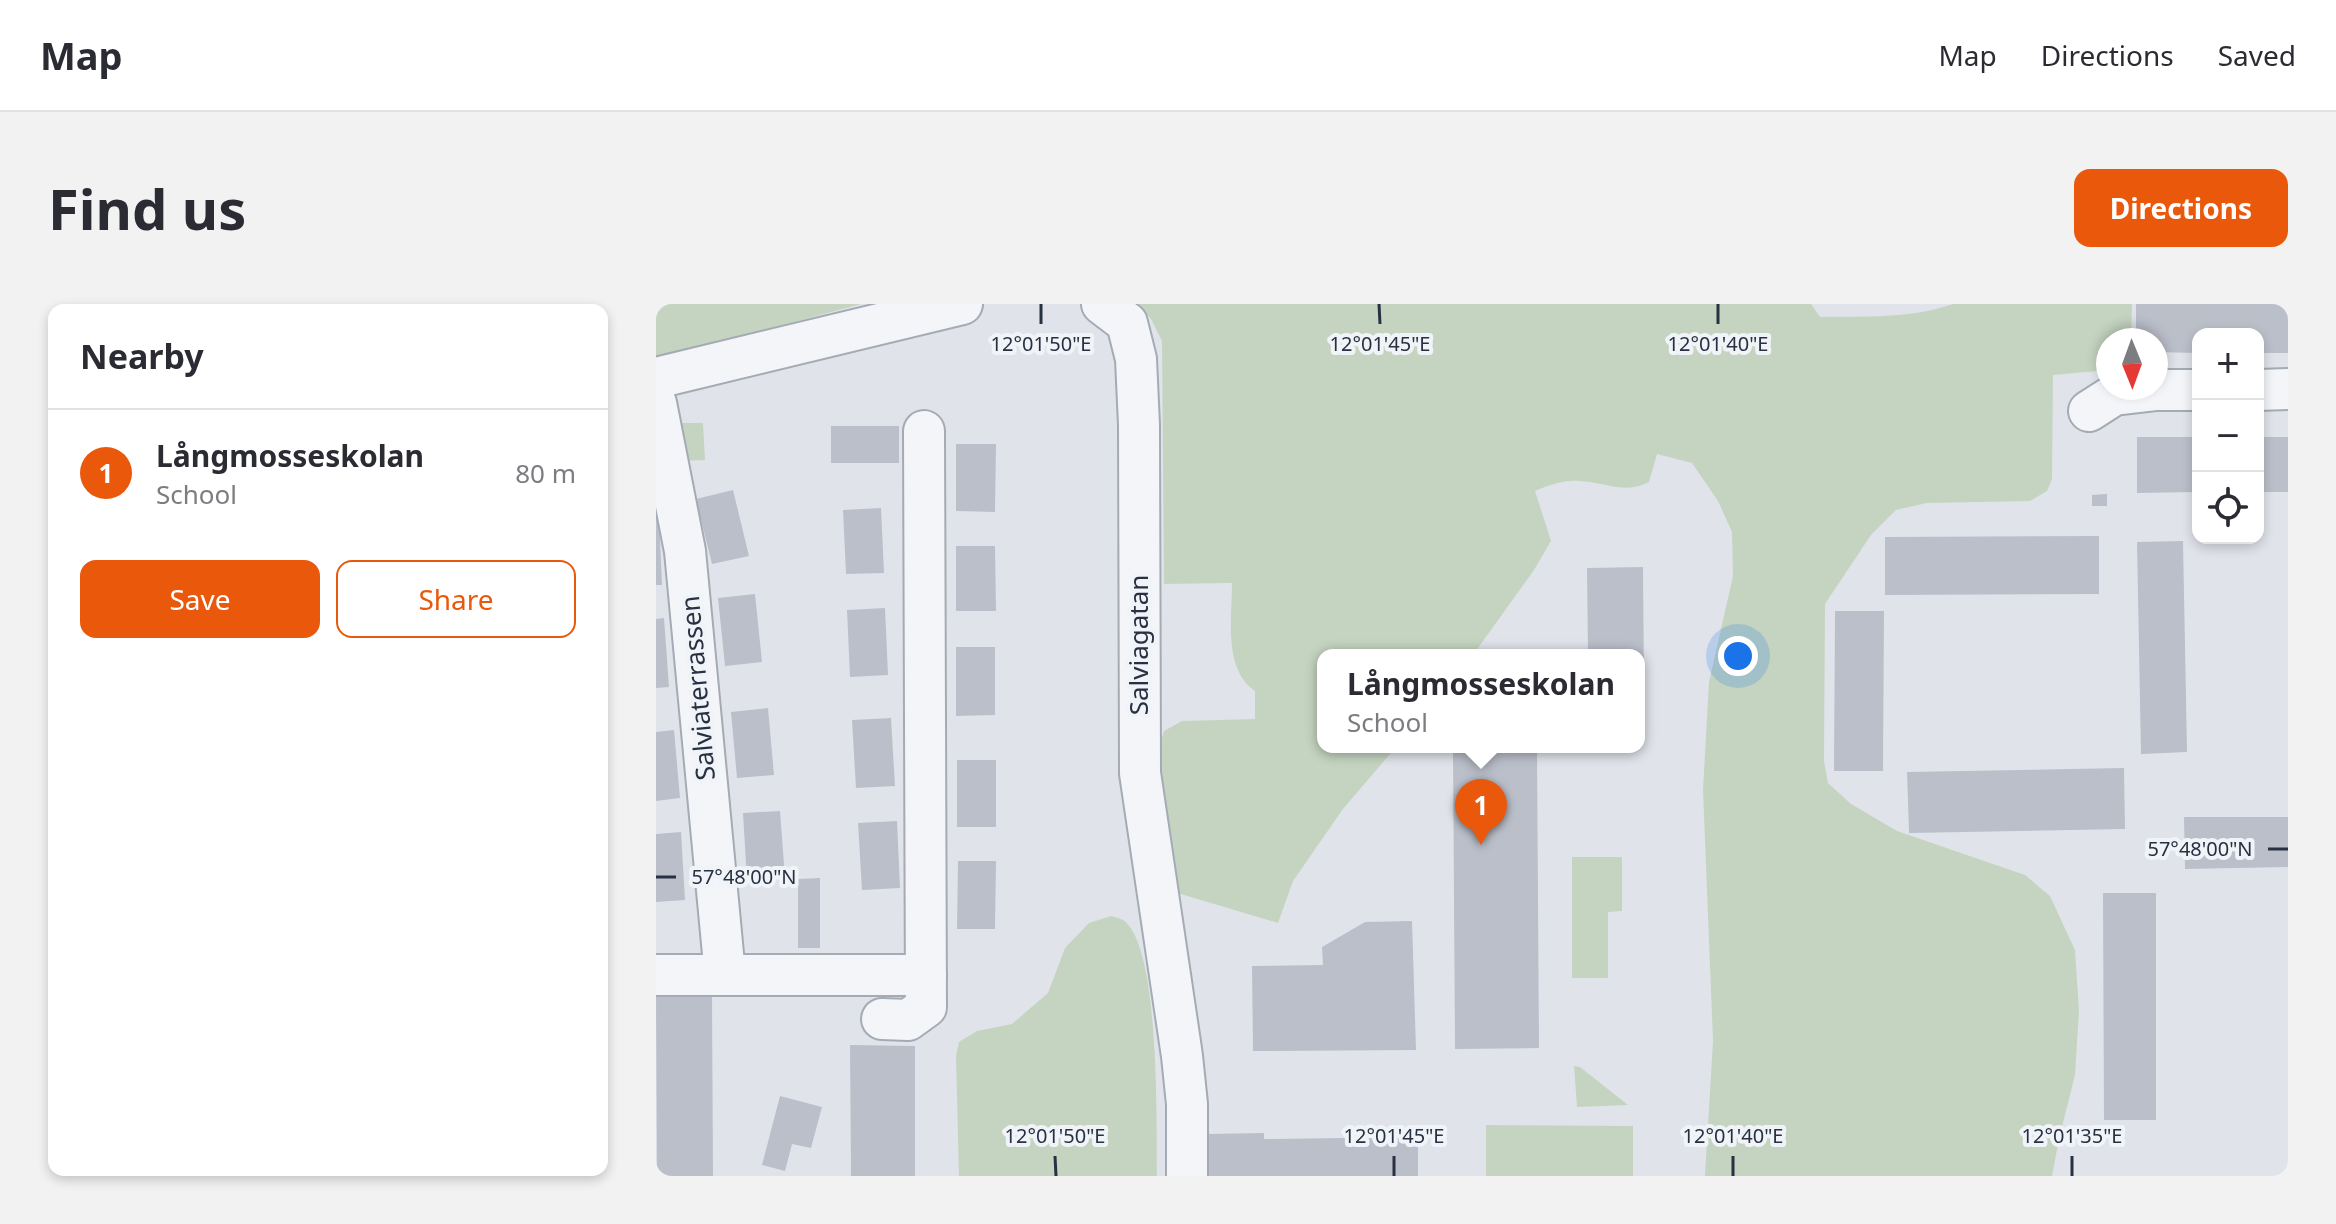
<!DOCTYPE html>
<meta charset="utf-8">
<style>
body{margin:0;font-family:"Noto Sans",sans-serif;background:#f2f2f3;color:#2b2b33}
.controls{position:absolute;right:24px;top:24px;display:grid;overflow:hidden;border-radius:16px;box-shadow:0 4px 12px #0003}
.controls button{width:72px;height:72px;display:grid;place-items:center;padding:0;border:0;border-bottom:2px solid #e1e1e2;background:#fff;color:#2b2b33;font:40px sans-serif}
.compass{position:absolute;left:1440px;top:24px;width:72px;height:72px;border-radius:50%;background:#fff;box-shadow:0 4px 12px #0003;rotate:179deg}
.you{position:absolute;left:1082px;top:352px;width:28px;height:28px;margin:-20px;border:6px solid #fff;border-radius:50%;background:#1a73e8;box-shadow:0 0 0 12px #1a73e833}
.badge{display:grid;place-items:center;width:52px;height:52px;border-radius:50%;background:#ea580c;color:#fff;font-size:26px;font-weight:700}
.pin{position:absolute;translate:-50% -66px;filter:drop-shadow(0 2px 4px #0008)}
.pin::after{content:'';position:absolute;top:42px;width:28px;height:24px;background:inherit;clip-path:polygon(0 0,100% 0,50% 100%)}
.popup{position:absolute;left:661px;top:345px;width:328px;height:104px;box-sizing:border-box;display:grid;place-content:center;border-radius:16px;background:#fff;filter:drop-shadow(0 2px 6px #0005);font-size:26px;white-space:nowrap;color:#7c7c81}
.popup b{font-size:30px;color:#2b2b33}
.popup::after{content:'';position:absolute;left:50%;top:100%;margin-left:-16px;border:16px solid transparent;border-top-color:#fff}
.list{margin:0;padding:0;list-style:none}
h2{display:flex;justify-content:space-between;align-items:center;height:104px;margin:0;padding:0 32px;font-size:34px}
h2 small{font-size:26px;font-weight:400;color:#7c7c81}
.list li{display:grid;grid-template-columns:52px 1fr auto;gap:24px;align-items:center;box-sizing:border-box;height:128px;padding:0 32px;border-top:2px solid #e1e1e2}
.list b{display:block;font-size:30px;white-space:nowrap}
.list p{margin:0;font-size:26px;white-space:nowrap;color:#7c7c81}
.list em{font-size:26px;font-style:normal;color:#7c7c81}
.actions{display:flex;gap:16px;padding:24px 32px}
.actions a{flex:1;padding:18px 0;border:2px solid #ea580c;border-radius:16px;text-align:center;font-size:28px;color:#ea580c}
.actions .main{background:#ea580c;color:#fff}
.icon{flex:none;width:44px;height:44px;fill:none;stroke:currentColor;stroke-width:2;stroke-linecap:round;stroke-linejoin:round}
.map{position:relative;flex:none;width:1632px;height:872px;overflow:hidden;border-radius:16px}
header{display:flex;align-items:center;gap:48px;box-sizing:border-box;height:112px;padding:0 40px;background:#fff;border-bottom:2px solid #e1e1e2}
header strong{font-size:38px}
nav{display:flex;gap:44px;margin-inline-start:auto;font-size:28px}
.intro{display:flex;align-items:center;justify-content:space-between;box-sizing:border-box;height:192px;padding:0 48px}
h1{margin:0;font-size:56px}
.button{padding:20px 36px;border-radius:16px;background:#ea580c;color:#fff;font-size:28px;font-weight:700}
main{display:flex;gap:48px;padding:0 48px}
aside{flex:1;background:#fff;border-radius:16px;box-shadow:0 4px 12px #0003}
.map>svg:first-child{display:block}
.green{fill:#c5d4c1}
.building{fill:#babfca}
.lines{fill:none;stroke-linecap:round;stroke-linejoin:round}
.highway-tunnel{stroke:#bbc0c8;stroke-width:44;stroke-dasharray:44 22;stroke-linecap:butt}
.minor-casing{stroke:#a5abb4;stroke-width:44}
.minor{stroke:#f3f5f8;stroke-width:40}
.ticks{fill:none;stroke:#283142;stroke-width:3}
.labels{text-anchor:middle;stroke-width:8;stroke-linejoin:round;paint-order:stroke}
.street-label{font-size:26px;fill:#283142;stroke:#f0f3f7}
.ticks-label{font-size:20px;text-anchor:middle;fill:#283142;stroke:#f0f3f7;stroke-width:8;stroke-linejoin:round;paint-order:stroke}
</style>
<header>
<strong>Map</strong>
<nav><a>Map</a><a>Directions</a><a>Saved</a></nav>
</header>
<div class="intro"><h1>Find us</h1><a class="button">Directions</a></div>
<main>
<aside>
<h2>Nearby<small></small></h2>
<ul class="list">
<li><span class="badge">1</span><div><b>Långmosseskolan</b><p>School</p></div><em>80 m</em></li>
</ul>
<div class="actions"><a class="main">Save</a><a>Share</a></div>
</aside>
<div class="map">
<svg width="1632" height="872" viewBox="0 0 1632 872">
<rect width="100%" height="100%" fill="#e0e4ea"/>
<g class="green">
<polygon points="0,0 205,0 50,42 0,59"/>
<path d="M481,0h674l9,13c45,-1 90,2 133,-13h179l-1,36h-23v30l-55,5 -1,104 -5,12 -17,10 -103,2 -31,7 -25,25 -46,69 -1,157 4,22 23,21 46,27 128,44 25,21 25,54 4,61 -4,64 -16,64 -7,37h-347l8,-135 -10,-251 6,-108 24,-106 -1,-44 -14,-31 -26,-38 -35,-9 -8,28c-26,13 -43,0 -70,-1 -16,-1 -29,4 -44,10l16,50 -17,29 -61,85h-150v92h73l-53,62 -50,72 -15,42 -104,-31 -17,-139 7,-22 18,-10 73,-2v-28c-32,-22 -23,-73 -23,-108l-68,1 -2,-243 -11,-22z"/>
<polygon points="23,119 47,119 49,156 25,157"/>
<polygon points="916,553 966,553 966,607 952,608 952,674 916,674"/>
<path d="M455,612c4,1 8,2 12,4 38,25 33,210 34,256h-198l-3,-120 3,-14 18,-11 35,-7 36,-31 17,-45 24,-25z"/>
<polygon points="918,762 924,763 972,801 921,803"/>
<polygon points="830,821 977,822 977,872 830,872"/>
</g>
<g class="building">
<polygon points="1480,0 1632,0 1632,49 1602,49 1602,30 1542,30 1542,49 1500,48 1500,36 1480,36"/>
<rect x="175" y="122" width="68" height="37"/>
<polygon points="1481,133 1542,133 1542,188 1481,189"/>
<rect x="1602" y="133" width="30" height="55"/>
<polygon points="300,140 340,140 339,208 300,207"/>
<polygon points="77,186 93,252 56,260 40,195"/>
<polygon points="1451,190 1451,202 1436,202 1436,191"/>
<polygon points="225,204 228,269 190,270 187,206"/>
<polygon points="3,213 6,281 0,281 0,214"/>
<polygon points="1443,232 1443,290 1229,291 1229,233"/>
<polygon points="1527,237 1531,448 1485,450 1481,238"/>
<polygon points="300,242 339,242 340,307 300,307"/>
<polygon points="987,263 988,384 983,384 983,351 932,351 931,264"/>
<polygon points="99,290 106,358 69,362 62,294"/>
<polygon points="229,304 232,371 194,373 191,306"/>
<polygon points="1179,307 1228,307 1227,467 1178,467"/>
<polygon points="8,314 13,383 0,384 0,315"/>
<polygon points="300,343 339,343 339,411 300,412"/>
<polygon points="112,404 118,471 81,474 75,408"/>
<polygon points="235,414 239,482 200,484 196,416"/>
<polygon points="18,426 24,494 0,497 0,428"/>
<polygon points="797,443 881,443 883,744 799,745"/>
<rect x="301" y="456" width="39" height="67"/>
<polygon points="1468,464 1469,525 1253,529 1251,468"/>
<polygon points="124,507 129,574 91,576 87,509"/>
<polygon points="1528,513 1632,513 1632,563 1529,565"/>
<polygon points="241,517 244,584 206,586 202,519"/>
<polygon points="25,528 29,596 0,598 0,530"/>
<polygon points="302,557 340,557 339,625 301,625"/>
<polygon points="164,574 164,644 142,644 142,575"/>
<polygon points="1447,589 1500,589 1500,816 1448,816"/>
<polygon points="756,617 760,746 597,747 596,662 667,661 666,643 709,618"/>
<polygon points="0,691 56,691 57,872 1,872"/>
<polygon points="194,741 259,742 259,872 195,872"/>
<polygon points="124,792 166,803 155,844 136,840 129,867 106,861"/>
<polygon points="608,829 608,835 762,833 762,872 552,872 552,830"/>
</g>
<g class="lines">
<polyline class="highway-tunnel" points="1512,0 1597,30"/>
<g class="minor-casing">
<g id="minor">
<polyline points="446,0 471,19 480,55 483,121 484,469 526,752 531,800 531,871"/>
<polyline points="0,74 306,0"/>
<polyline points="1602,86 1632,85"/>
<polyline points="0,99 29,247 69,671"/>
<polyline points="1433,107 1458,91 1501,86 1542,86"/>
<polyline points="0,671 270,671"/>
<polyline points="226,715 252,716 270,703 268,127"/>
</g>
</g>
<use href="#minor" class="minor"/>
</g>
<path class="ticks" d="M385,0v20M723,0l1,20M1062,0v20M1612,545h20M0,573h20M399,852l1,20M738,852v20M1077,852v20M1416,852v20"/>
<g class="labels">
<g class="street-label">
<text transform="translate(483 341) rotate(-90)" y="9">Salviagatan</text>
<text transform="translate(42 384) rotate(-95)" y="9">Salviaterrassen</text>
</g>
</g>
<g class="ticks-label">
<text x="385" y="47">12°01'50"E</text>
<text x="724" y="47">12°01'45"E</text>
<text x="1062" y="47">12°01'40"E</text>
<text x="1544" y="552">57°48'00"N</text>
<text x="88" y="580">57°48'00"N</text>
<text x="399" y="839">12°01'50"E</text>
<text x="738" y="839">12°01'45"E</text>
<text x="1077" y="839">12°01'40"E</text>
<text x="1416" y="839">12°01'35"E</text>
</g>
</svg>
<div class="controls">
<button>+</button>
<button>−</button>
<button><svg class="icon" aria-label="locate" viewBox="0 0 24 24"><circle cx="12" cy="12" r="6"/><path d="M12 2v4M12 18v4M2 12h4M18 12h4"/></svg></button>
</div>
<svg class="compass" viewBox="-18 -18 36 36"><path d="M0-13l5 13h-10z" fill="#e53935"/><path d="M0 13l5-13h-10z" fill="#7c7c81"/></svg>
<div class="you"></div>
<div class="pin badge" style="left:825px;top:541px">1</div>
<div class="popup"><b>Långmosseskolan</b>School</div>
</div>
</main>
